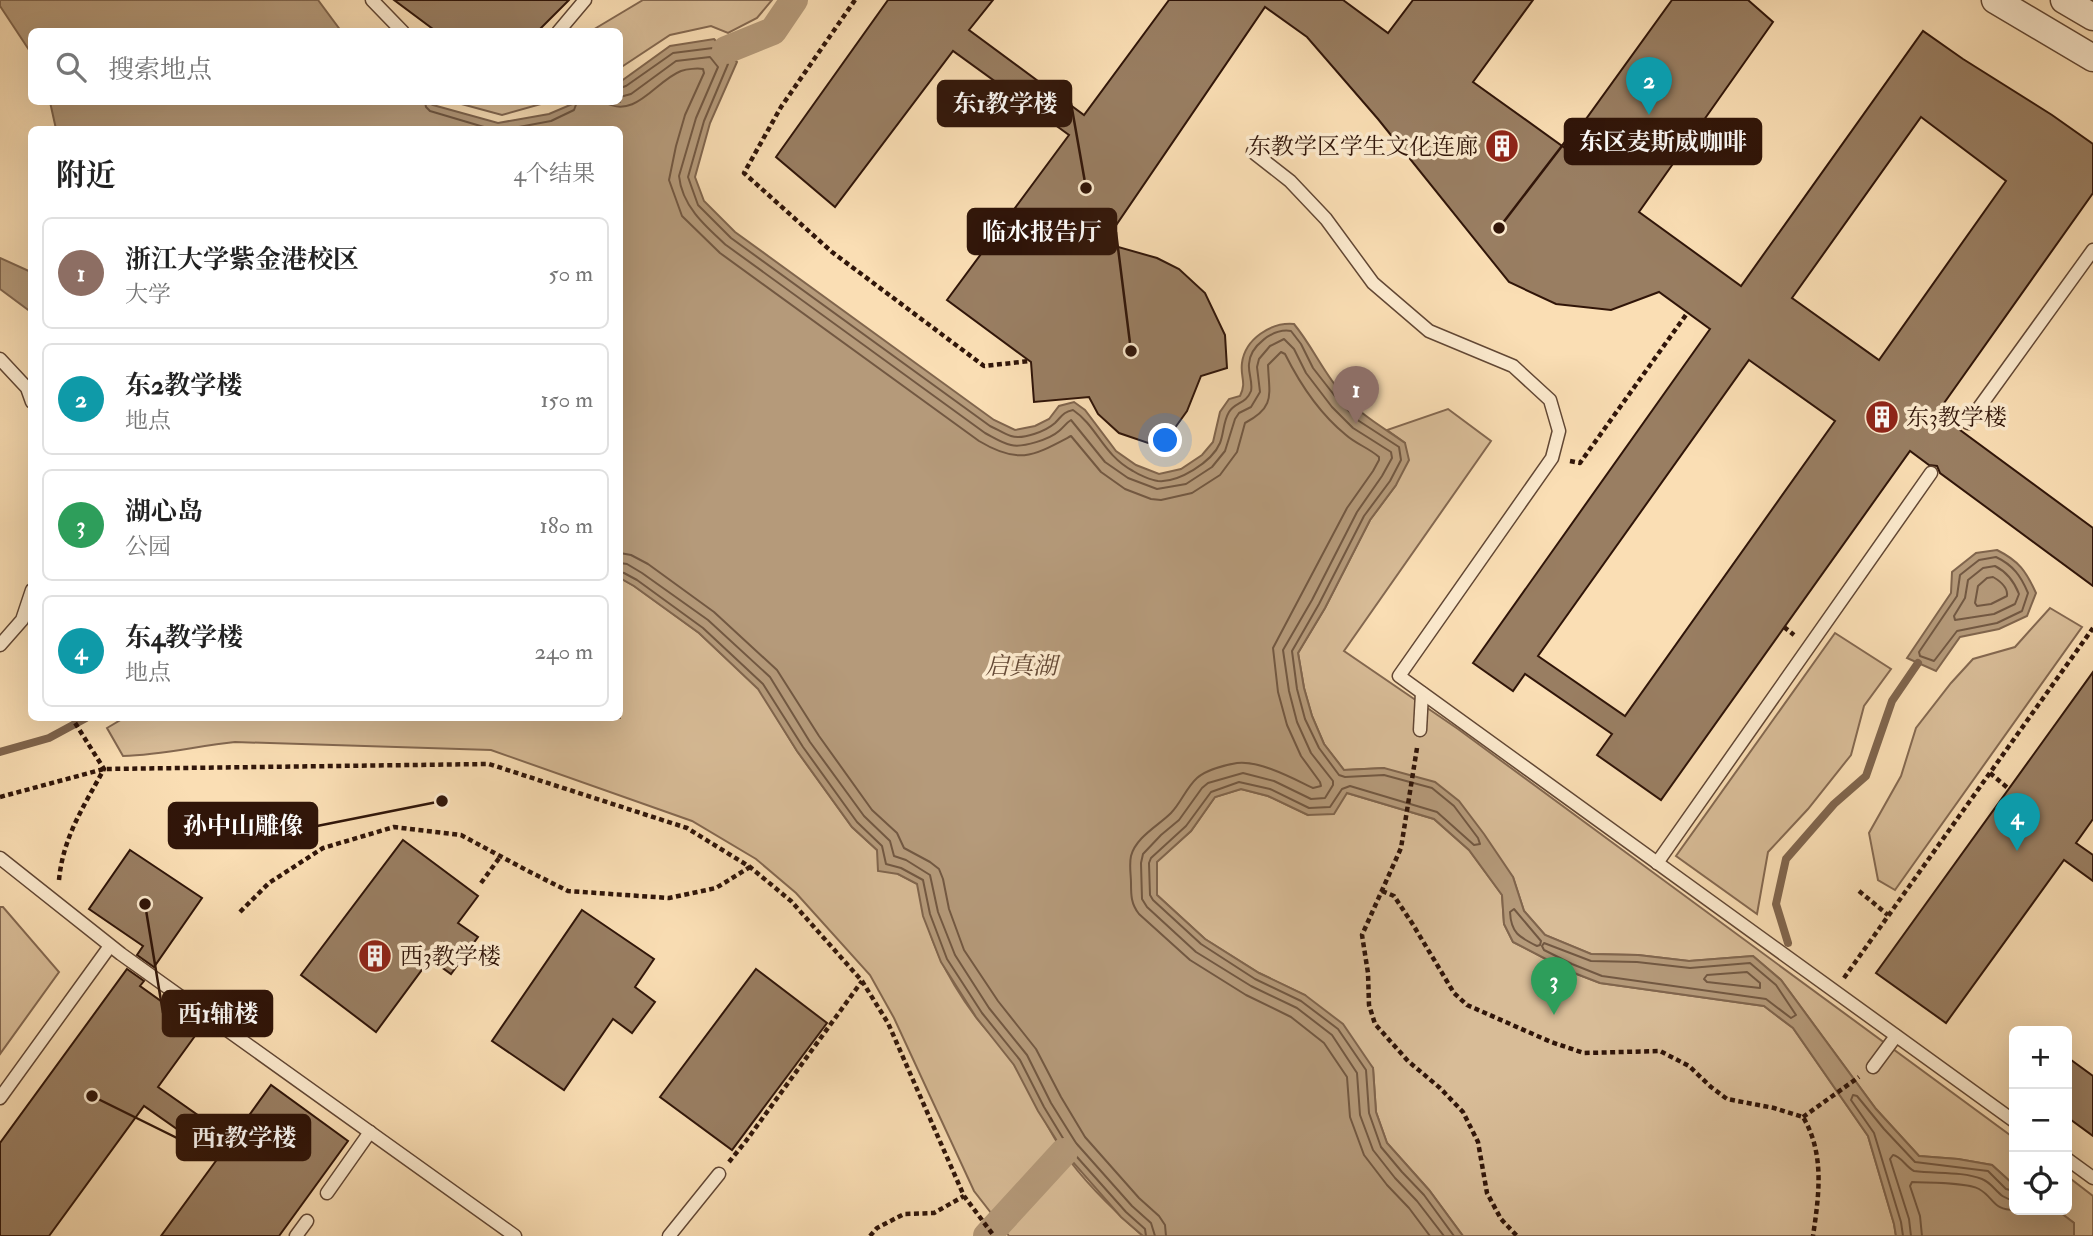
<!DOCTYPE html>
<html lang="zh">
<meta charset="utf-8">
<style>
body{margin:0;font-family:"IM FELL Double Pica","Noto Serif SC",serif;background:#f2f2f2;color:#222}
.controls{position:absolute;right:21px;bottom:21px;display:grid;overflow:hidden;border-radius:10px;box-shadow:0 7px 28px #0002}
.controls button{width:63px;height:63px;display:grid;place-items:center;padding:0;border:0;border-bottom:2px solid #e0e0e0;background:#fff;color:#222;font:35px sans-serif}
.you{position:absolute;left:1166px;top:441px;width:24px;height:24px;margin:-18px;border:5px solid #fff;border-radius:50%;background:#1a73e8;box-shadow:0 0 0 10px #1a73e833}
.badge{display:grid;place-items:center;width:46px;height:46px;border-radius:50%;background:#1a73e8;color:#fff;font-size:23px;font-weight:700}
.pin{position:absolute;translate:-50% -58px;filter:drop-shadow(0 2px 4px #0008)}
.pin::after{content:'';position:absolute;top:37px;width:24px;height:21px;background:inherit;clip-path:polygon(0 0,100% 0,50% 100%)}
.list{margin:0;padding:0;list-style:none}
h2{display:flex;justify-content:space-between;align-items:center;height:91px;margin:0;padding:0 28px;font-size:30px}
h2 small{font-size:23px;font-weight:400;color:#767676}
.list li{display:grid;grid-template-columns:46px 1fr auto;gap:21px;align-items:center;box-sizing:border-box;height:112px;margin:0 14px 14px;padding:0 14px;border:2px solid #e0e0e0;border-radius:10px}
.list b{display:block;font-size:26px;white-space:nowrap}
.list p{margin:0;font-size:23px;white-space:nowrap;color:#767676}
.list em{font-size:23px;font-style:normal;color:#767676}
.icon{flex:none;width:38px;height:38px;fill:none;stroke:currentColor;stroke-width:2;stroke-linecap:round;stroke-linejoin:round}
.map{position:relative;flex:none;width:2093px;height:1236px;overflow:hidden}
.search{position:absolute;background:#fff;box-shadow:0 7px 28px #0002;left:28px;top:28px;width:595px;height:77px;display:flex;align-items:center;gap:18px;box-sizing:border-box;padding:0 24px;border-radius:10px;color:#767676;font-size:26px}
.panel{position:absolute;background:#fff;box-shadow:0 7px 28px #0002;left:28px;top:126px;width:595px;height:595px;border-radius:10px}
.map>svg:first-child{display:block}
.green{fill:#d8bc97;stroke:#846850;stroke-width:2}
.water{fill:#b59a7a;stroke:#80654d;stroke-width:2}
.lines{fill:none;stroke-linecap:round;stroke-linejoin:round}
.shore{stroke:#725842;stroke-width:2}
.stream{stroke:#80654d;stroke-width:8}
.canal{stroke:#b59a7a;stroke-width:28}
.building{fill:#997e62;stroke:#301509;stroke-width:2;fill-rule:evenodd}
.service-casing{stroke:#624734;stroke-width:15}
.minor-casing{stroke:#624734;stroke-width:29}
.path{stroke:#301509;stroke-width:4.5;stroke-dasharray:5 3.5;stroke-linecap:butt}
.service{stroke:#fceace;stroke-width:12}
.minor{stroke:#fceace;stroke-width:26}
.labels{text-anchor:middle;stroke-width:7;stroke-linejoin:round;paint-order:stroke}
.poi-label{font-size:23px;fill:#301509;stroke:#fceace;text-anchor:start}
.water-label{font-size:24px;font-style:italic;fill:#654a36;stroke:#fceace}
.leader{fill:none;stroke:#301509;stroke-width:2.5}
.callout-dot{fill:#301509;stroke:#fceace;stroke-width:2.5}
.callout{fill:#301509;stroke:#301509;stroke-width:2.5}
.callout-label{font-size:24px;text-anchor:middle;font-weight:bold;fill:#fff}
</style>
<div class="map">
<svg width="2093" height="1236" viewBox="0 0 2093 1236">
<rect width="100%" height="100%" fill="#fadeb4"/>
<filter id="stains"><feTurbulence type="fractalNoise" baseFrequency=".00286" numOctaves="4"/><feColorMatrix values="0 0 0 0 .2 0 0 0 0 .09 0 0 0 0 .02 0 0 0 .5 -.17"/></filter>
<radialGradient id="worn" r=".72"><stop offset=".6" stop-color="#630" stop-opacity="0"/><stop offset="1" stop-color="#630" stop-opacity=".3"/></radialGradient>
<g class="green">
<polygon points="643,0 772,0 757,18 728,33 711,26 670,35 620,68 620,32 591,31"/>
<polygon points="454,102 548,102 502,115"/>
<polygon points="1448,409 1491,441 1344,651 1458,729 2014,1138 2014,1185 1992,1165 1958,1159 1919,1156 1876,1109 1781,980 1753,956 1689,961 1638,955 1591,954 1545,935 1524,911 1513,877 1384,768 1344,770 1324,744 1312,716 1304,688 1298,653 1325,608 1370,520 1396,485 1405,443 1387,430"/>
<path d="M620,578l14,8 65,47 60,56 38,62 55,76 25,23 21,24 20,10c9,54 27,92 60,136 12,15 27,29 37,46 17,27 29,57 47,84 22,32 52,61 81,86h-134l-35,-45 -80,-173 -24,-43 -74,-82 -40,-34 -64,-38 -201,-71 -256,-8c-38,4 -74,13 -112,14l-16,-28 17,-10h496z"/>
<polygon points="2050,608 2082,627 1895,890 1878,880 1869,833 1901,776 1916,728 1951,683 1973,659 2015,647"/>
<polygon points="1835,633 1891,669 1864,706 1851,755 1808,809 1768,852 1757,914 1676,856"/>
<polygon points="1241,789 1268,796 1308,815 1347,793 1434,819 1469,850 1502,895 1504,924 1513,942 1569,971 1600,983 1764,1006 1793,1028 1868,1136 1894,1224 1896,1236 1463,1236 1429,1190 1387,1143 1376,1112 1373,1068 1305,995 1259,973 1205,939 1157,895 1156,862 1191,831 1215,797"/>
<polygon points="0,907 3,907 59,972 0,1054"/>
<polygon points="2067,1176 2093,1196 2093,1236 2074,1236 2074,1223 2057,1210 2067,1210"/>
</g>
<g class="water">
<polygon points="0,0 318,0 341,31 32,32 31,53 0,6"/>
<path d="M714,39l23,23 -27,61 -15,54 9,24 31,31 259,188 21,10 20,-4 14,-7 10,-13 15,-4 11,8 31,41 20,14 23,9 22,-5 21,-14 11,-13 7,-30 9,-13 11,-3c7,-14 0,-19 2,-33 3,-24 29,-41 52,-39 19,23 30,50 50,72 18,20 40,32 61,47l4,17 -13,25 -26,35 -45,88 -27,45 6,35 8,28 12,28 20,26 40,-2 51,14 24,19 25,33 29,43 11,34 21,24 46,19 47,1 51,6 64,-5 28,24 95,129 43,47 39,3 34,6 22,20v25h43l17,13v13h-178l-2,-12 -26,-88 -75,-108 -29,-22 -164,-23 -31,-12 -56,-29 -9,-18 -2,-29 -33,-45 -35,-31 -87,-26 -13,21 -26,1 -40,-19 -27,-7 -26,8 -24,34 -34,31v33l48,44 54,34 46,22 38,29 30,44 3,44 11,31 42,47 34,46h-320l-22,-19 -57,-65 -26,-41 -24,-46 -38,-48 -35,-55 -18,-46 -6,-32 -19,-10 -20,-3 -1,-21 -25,-23 -55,-76 -39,-62 -59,-56 -65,-47 -14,-8v-448l-564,-1 -6,-27h377l6,3 65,18 51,-9 28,-12h43v-20l50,-36z"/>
<polygon points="0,258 31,272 31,312 0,289"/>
<path d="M1997,550c22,11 29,21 39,43l-9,23 -28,13 -39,8 -24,34 -29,-13 44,-65 1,-21 24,-19z"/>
</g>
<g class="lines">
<g class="shore">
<path d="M620,88l6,-2 47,-33 40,-5 15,16 -24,57 -16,56 10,28 33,33 259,188c7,3 14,8 21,10 12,4 35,-5 44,-13 7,-7 8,-11 18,-13 24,16 30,45 60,61 6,4 18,9 25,10 20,2 54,-19 62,-38 4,-10 3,-21 9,-31 6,-10 17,-8 22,-21 2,-9 -3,-18 -2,-27 1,-18 24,-36 42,-33l10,13 12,24 25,32 21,21 40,26 2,13 -11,21 -26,35 -45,88 -27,47 5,38 8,30 14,29 20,27 6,2 39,-2 48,13 22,18 24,32 2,6 -6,1 -37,-33 -87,-26 -8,3 -12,18 -21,1 -39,-19 -31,-7 -28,10 -25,34 -35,32 -2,5 1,32 3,5 48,44 54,35 46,22 37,28 28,41 3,43 12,34 21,25 22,23 30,41"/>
<path d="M620,97l11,-3 45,-33 34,-4 8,10 -22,51 -17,58c3,30 26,50 47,69l259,188c8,4 17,10 26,12 12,3 39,-6 48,-14 5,-4 7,-8 12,-11l34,42 23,16 29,11 29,-5 26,-17 13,-16 10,-32 4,-6 12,-6 9,-15 -3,-25 2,-8 11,-13 14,-7 10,10 12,24 26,34 21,21 38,24 1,6 -10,18 -25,36 -45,88 -29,50 6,41 8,31 14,31 22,28v4l-8,13 -14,1 -37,-18 -31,-8 -35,10 -6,5 -23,32 -18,15 -18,19 -2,9 1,36 5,8 49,45 55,34 46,22 35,27 25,38 3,42 13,35 22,28 22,23 27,35"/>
<polyline points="425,102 426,107 430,111 494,130"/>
<path d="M604,102c32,18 51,-21 77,-31 6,-2 16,-3 22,-2l1,4 -19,42 -9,31 -7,34 13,36 38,37 259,188c40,24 54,15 92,-5l30,36 24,17 26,10 10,1 31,-7 28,-18 17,-23 8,-29c31,-16 24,-29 23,-58l13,-13 4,2c15,30 35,60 61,81 10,9 23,13 33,22v3l-6,11 -26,37 -74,140 5,44 9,33 14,31 19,26 1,4 -8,2c-19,-9 -54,-28 -76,-25 -12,2 -31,7 -40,15 -11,10 -16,25 -26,35 -13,13 -35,24 -40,43 -2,9 0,19 0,27 0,12 0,21 8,31l51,46 56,35 45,22 33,26 23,34 3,40 14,38 23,30 22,23 21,28"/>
<polyline points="502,130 551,121 574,110 577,102"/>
<polyline points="620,553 631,555 648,564 714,612 777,670 819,736 872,810 897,833 904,848 930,862 939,869 943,879 949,909 964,950 998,1001 1036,1049 1061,1097 1085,1137 1139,1198 1159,1216 1165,1225 1166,1236"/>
<path d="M1996,557c17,8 25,19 32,36l-6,18 -25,12 -40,8 -23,30 -14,-5 -1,-4 38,-56 3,-21 19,-15z"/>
<polyline points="620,563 627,564 642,573 708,620 770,677 810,742 864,816 890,841 894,856 906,860 930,875 938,912 955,955 989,1008 1027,1055 1051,1103 1076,1143 1132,1206 1151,1223 1155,1236"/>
<path d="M1995,566c12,6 19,15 24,28l-4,10 -21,10 -39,6 -1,-4 11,-18 3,-18 15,-12z"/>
<polyline points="620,572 624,573 637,580 703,628 763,684 803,747 857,822 882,846 886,864 901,868 923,880 930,914 947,959 982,1013 1020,1060 1044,1107 1069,1148 1126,1212 1145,1229 1146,1236"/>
<path d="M1993,577c7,4 15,11 14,19l-16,8 -14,2 -2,-3 3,-17 9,-8z"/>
<path d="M1514,909l27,32 -1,4 -3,1c-18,-9 -26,-13 -27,-34z"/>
<polygon points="1544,943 1591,961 1637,962 1690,968 1750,963 1776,985 1796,1015 1791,1018 1766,999 1602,976 1572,964 1544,950 1542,946"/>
<polygon points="1747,972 1760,983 1760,988 1707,982 1704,979 1707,975"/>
<polyline points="1903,1236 1901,1222 1874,1133 1851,1100 1853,1095 1857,1096 1884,1129 1915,1162 1988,1171 2006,1189 2014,1191"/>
<path d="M1911,1236l-2,-17 -19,-60 3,-4c8,1 13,12 21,16 22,3 47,0 68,8 13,5 16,20 32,21"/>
<path d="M1922,1236l-2,-20 -10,-30 2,-4c16,1 55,0 67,7 16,9 13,22 38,21"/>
</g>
<g class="stream">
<polyline points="0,752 49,738 86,718"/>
<polyline points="1788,943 1776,904 1786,859 1834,804 1866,776 1892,701 1918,663"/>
</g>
<g class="canal">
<polyline points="726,50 773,31 794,0"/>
<polyline points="987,1236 1064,1152"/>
</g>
</g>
<g class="building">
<polygon points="394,0 569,0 537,32 437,32"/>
<path d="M888,0h105l-24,30 115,85 85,-115h174l45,33 25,-33h120l-60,82 92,66 107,-148h76l25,22 -134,190 102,74 182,-255 40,28 89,56 41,29v49l-156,220 156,115v58l-153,-113 -3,-7 -8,-1 -19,-14 -249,349 -64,-45 15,-21 -87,-60 -12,17 -40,-28 237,-334 -51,-37 -48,18 -55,-6 -47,-22 -131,-163 -71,-82 -42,-30 -161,236 53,15 22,11 26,24 20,42 2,33 -26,8 -14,35 -15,21 -24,11 -29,-10 -21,-19 -9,-17 -55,5 -3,-40 -84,-62 122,-165 -116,-84 -118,156 -59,-50zM1921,117l85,64 -127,179 -87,-62zM1749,360l86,61 -210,295 -87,-60z"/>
<polygon points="2093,672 2093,819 2076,843 2093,855 2093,881 2064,860 1946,1023 1876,973"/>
<polygon points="403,840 478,896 458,923 478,937 451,974 430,959 376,1032 301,975"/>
<polygon points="130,850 202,898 154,967 137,955 143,946 89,909"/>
<polygon points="582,910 654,959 635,987 655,1002 632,1033 613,1019 564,1090 492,1041"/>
<polygon points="127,969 144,981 140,986 200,1029 158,1087 232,1139 271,1085 348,1141 279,1236 161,1236 218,1158 144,1106 49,1236 0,1236 0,1143"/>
<polygon points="756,969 827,1023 732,1150 660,1097"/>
<polygon points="2067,1057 2093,1076 2093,1136 2067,1117"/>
</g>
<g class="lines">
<g class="service-casing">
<g id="service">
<polyline points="372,0 403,32"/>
<polyline points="558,32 585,0"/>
<polyline points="1253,152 1290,181 1326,219 1373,283 1429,331 1513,366 1550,400 1559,431 1552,458 1399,676 2014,1121"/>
<polyline points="0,359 27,388 32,402"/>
<polyline points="1968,423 2093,250"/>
<polyline points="0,645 22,620 32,590"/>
<polyline points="1420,730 1422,693"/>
<polyline points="0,858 121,954 515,1236"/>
<polyline points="1657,863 1931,473"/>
<polyline points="1873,1067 1896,1036"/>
<polyline points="0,1098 110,946"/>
<polyline points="2067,1159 2093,1178"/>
<polyline points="327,1193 370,1132"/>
<polyline points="296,1236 307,1221"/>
<polyline points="669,1236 719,1174"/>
</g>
</g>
<g class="minor-casing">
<g id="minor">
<polyline points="1995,0 2093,58"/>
<polyline points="2064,0 2093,17"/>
</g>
</g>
<g class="path">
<polyline points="855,0 781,107 744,173 832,252 984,366 1030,361"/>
<polyline points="1570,461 1580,463 1688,312"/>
<polyline points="1784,627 1794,635"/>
<polyline points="1417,748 1401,848 1362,935 1368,973 1369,1005 1375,1024 1408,1061 1440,1088 1463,1112 1478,1142 1487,1193 1501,1219 1517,1236"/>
<polyline points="1990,773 2009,789"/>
<polyline points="0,797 104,769 489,764 687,828 750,867 791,901 862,981 888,1023 964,1196 994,1236"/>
<path d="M59,880c4,-43 25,-74 45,-111l-32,-51"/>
<polyline points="481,883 500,857"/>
<path d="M1382,891l12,5 18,27 42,70 13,12 84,37 33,11 76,-2 29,15 22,21 16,12 47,9 29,9c22,37 16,78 10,119"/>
<polyline points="1859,891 1888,915"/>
<polyline points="240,912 269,883 323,848 394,827 461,835 528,871 568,891 669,898 716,888 750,867"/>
<polyline points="1844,978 2093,628"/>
<polyline points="1803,1117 1859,1077"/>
<polyline points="729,1162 746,1141 862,981"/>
<polyline points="870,1236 877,1228 904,1214 934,1213 964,1196"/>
</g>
<use href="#service" class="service"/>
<use href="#minor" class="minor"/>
</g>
<defs>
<g id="building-disc" transform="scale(1.75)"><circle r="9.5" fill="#8f2418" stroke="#fceace"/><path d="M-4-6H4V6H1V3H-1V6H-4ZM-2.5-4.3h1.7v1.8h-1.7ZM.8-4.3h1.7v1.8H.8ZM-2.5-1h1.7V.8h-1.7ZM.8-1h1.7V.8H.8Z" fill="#fff"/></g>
</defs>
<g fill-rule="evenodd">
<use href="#building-disc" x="1502" y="146"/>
<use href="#building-disc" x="1882" y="417"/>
<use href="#building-disc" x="375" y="956"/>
</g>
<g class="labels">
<g class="poi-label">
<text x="1478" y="154" text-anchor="end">东教学区学生文化连廊</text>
<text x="1906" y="425">东3教学楼</text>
<text x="400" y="964">西3教学楼</text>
</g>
<g class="water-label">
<text x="1021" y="674">启真湖</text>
</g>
</g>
<path class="leader" d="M1086 188L1071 103M1499 228L1565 142M1131 351L1116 232M442 801L317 826M145 904L163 1013M92 1096L177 1138"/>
<g class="callout-dot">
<circle cx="1086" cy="188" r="7"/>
<circle cx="1499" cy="228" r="7"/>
<circle cx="1131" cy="351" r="7"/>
<circle cx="442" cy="801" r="7"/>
<circle cx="145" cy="904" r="7"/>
<circle cx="92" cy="1096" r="7"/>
</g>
<g class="callout">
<rect x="938" y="81" width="133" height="45" rx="7"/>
<rect x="1565" y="119" width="196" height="45" rx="7"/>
<rect x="968" y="209" width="148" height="45" rx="7"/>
<rect x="169" y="803" width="148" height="45" rx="7"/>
<rect x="163" y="991" width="109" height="45" rx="7"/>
<rect x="177" y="1115" width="133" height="45" rx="7"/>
</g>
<g class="callout-label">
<text x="1005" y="112">东1教学楼</text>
<text x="1663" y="150">东区麦斯威咖啡</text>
<text x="1042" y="240">临水报告厅</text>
<text x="243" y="834">孙中山雕像</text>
<text x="218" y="1022">西1辅楼</text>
<text x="244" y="1146">西1教学楼</text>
</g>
<rect width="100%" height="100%" filter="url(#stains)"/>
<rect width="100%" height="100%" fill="url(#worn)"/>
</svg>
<div class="controls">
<button>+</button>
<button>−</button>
<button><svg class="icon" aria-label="locate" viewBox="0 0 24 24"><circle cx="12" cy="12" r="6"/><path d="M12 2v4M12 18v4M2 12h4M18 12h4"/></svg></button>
</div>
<div class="you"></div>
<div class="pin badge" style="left:1356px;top:424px;background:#8d6e63">1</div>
<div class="pin badge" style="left:1649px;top:115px;background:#0f9aa8">2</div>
<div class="pin badge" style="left:1554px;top:1015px;background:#2e9e5b">3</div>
<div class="pin badge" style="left:2017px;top:851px;background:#0f9aa8">4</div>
<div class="search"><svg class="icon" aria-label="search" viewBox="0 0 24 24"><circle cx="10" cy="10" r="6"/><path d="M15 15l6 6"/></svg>搜索地点</div>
<section class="panel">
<h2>附近<small>4个结果</small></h2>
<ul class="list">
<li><span class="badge" style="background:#8d6e63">1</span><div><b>浙江大学紫金港校区</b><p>大学</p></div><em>50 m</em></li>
<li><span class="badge" style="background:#0f9aa8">2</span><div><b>东2教学楼</b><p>地点</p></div><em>150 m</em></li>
<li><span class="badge" style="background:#2e9e5b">3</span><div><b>湖心岛</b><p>公园</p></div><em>180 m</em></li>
<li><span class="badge" style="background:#0f9aa8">4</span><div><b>东4教学楼</b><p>地点</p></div><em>240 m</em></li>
</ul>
</section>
</div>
